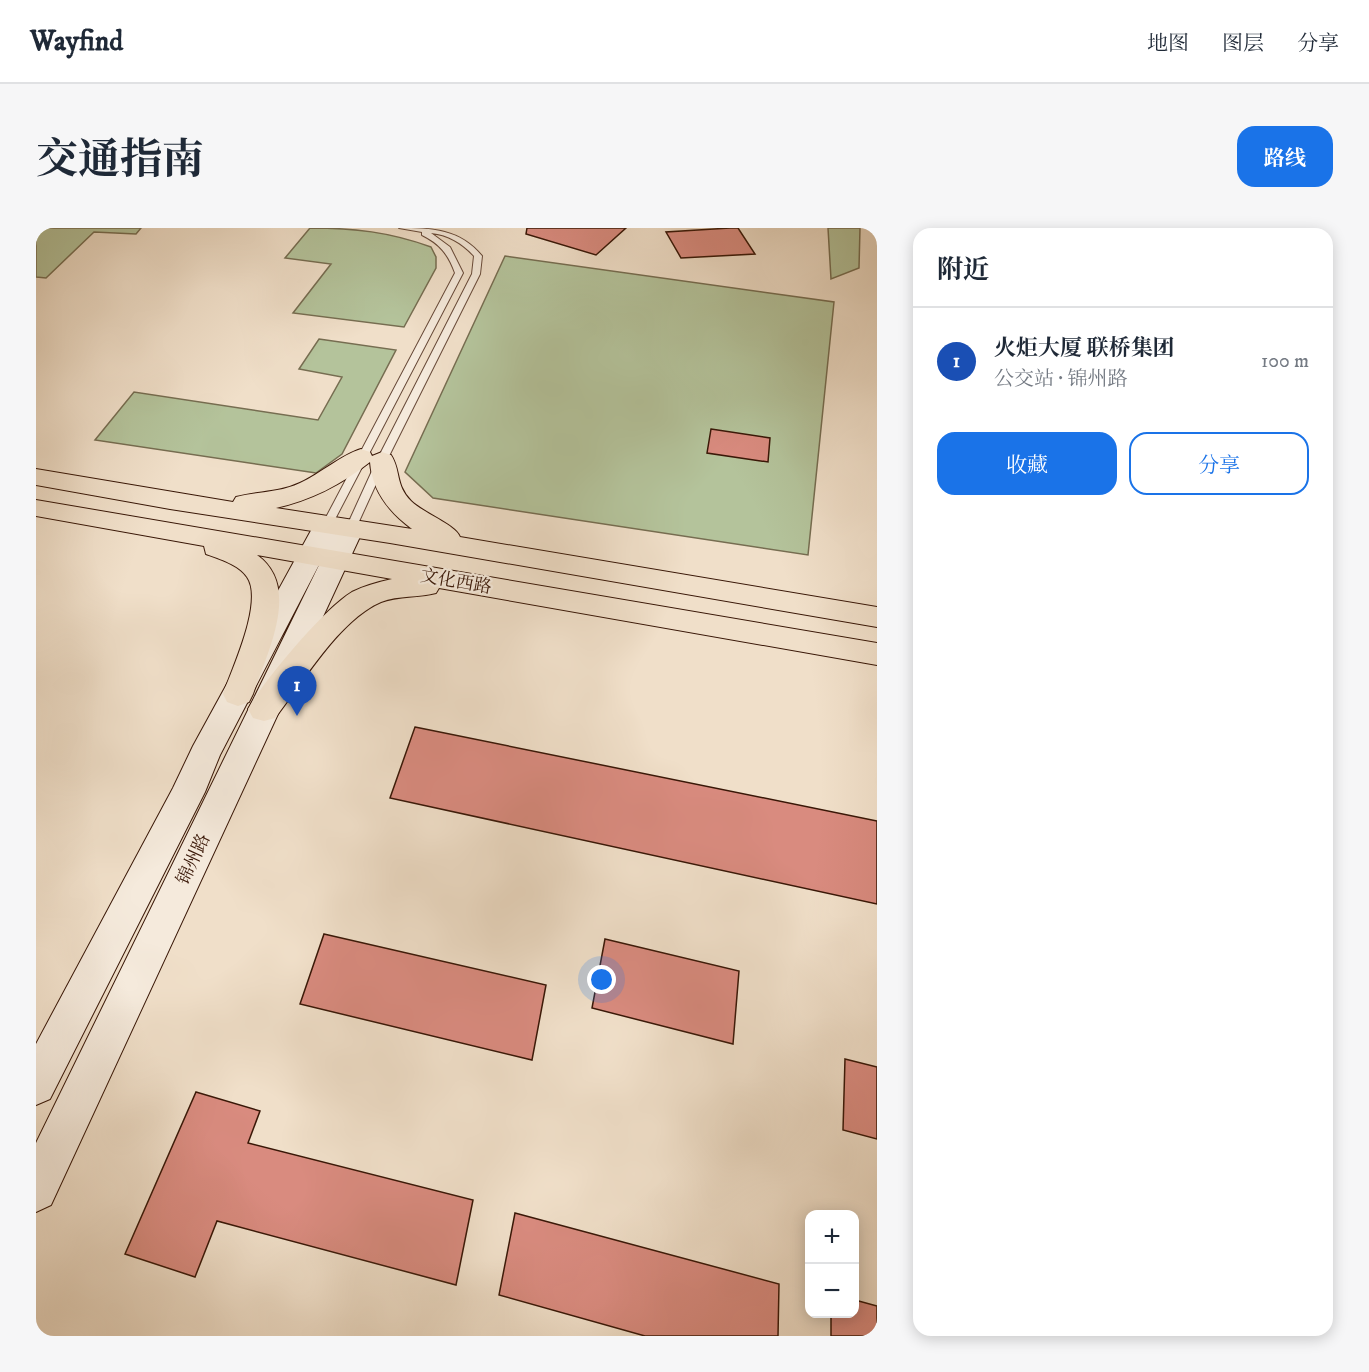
<!DOCTYPE html>
<html lang="zh">
<meta charset="utf-8">
<style>
body{margin:0;font-family:"IM FELL DW Pica","Noto Serif SC",serif;background:#f6f6f7;color:#1f2937}
.controls{position:absolute;right:18px;bottom:18px;display:grid;overflow:hidden;border-radius:12px;box-shadow:0 3px 15px #0003}
.controls button{width:54px;height:54px;display:grid;place-items:center;padding:0;border:0;border-bottom:2px solid #e0e1e3;background:#fff;color:#1f2937;font:30px sans-serif}
.you{position:absolute;left:566px;top:752px;width:21px;height:21px;margin:-15px;border:4px solid #fff;border-radius:50%;background:#1a73e8;box-shadow:0 0 0 9px #1a73e833}
.badge{display:grid;place-items:center;width:39px;height:39px;border-radius:50%;background:#1a73e8;color:#fff;font-size:20px;font-weight:700}
.pin{position:absolute;translate:-50% -50px;filter:drop-shadow(0 2px 3px #0008)}
.pin::after{content:'';position:absolute;top:32px;width:21px;height:18px;background:inherit;clip-path:polygon(0 0,100% 0,50% 100%)}
.list{margin:0;padding:0;list-style:none}
h2{display:flex;justify-content:space-between;align-items:center;height:78px;margin:0;padding:0 24px;font-size:26px}
h2 small{font-size:20px;font-weight:400;color:#747a83}
.list li{display:grid;grid-template-columns:39px 1fr auto;gap:18px;align-items:center;box-sizing:border-box;height:108px;padding:0 24px;border-top:2px solid #e0e1e3}
.list b{display:block;font-size:22px;white-space:nowrap}
.list p{margin:0;font-size:20px;white-space:nowrap;color:#747a83}
.list em{font-size:20px;font-style:normal;color:#747a83}
.actions{display:flex;gap:12px;padding:18px 24px}
.actions a{flex:1;padding:14px 0;border:2px solid #1a73e8;border-radius:18px;text-align:center;font-size:21px;color:#1a73e8}
.actions .main{background:#1a73e8;color:#fff}
.map{position:relative;flex:none;width:841px;height:1108px;overflow:hidden;border-radius:18px}
header{display:flex;align-items:center;gap:36px;box-sizing:border-box;height:84px;padding:0 30px;background:#fff;border-bottom:2px solid #e0e1e3}
header strong{font-size:28px}
nav{display:flex;gap:33px;margin-inline-start:auto;font-size:21px}
.intro{display:flex;align-items:center;justify-content:space-between;box-sizing:border-box;height:144px;padding:0 36px}
h1{margin:0;font-size:42px}
.button{padding:15px 27px;border-radius:18px;background:#1a73e8;color:#fff;font-size:21px;font-weight:700}
main{display:flex;gap:36px;padding:0 36px}
aside{flex:1;background:#fff;border-radius:18px;box-shadow:0 3px 15px #0003}
.map>svg:first-child{display:block}
.green{fill:#b4c39b;stroke:#766d51;stroke-width:1.5}
.building{fill:#d98b7f;stroke:#391707;stroke-width:1.5}
.lines{fill:none;stroke-linecap:round;stroke-linejoin:round}
.service-casing{stroke:#674938;stroke-width:2}
.secondary-casing{stroke:#391707;stroke-width:2}
.primary-casing{stroke:#391707;stroke-width:2}
.service{fill:#f5eadc;fill-rule:evenodd}
.secondary{fill:#f5eadc;fill-rule:evenodd}
.primary{fill:#f0dfc9;fill-rule:evenodd}
.labels{text-anchor:middle;stroke-width:4.5;stroke-linejoin:round;paint-order:stroke}
.street-label{font-size:18px;fill:#391707;stroke:#f5eadc}
</style>
<header>
<strong>Wayfind</strong>
<nav><a>地图</a><a>图层</a><a>分享</a></nav>
</header>
<div class="intro"><h1>交通指南</h1><a class="button">路线</a></div>
<main>
<div class="map">
<svg width="841" height="1108" viewBox="0 0 841 1108">
<rect width="100%" height="100%" fill="#f0dfc9"/>
<filter id="stains"><feTurbulence type="fractalNoise" baseFrequency=".00333" numOctaves="4"/><feColorMatrix values="0 0 0 0 .2 0 0 0 0 .09 0 0 0 0 .02 0 0 0 .5 -.17"/></filter>
<radialGradient id="worn" r=".72"><stop offset=".6" stop-color="#630" stop-opacity="0"/><stop offset="1" stop-color="#630" stop-opacity=".3"/></radialGradient>
<g class="green">
<polygon points="0,0 105,0 100,6 58,4 10,50 0,49"/>
<path d="M274,0c44,0 80,4 121,19l5,10v11l-32,59 -111,-14 38,-49 -46,-6z"/>
<polygon points="792,0 824,0 823,40 795,51"/>
<polygon points="469,28 798,74 772,327 397,270 369,244"/>
<polygon points="283,111 360,122 306,226 280,245 59,212 98,164 282,192 306,149 263,141"/>
</g>
<g class="building">
<polygon points="491,0 590,0 560,27 490,6"/>
<polygon points="694,0 702,0 719,26 645,30 630,4"/>
<polygon points="675,201 734,210 732,234 671,225"/>
<polygon points="379,499 841,593 841,676 354,570"/>
<polygon points="288,706 510,757 496,832 264,776"/>
<polygon points="569,711 703,743 697,816 556,780"/>
<polygon points="809,831 841,839 841,911 807,902"/>
<polygon points="160,864 224,883 212,915 437,972 420,1057 181,993 159,1049 89,1026"/>
<polygon points="479,985 743,1056 742,1108 609,1108 463,1067"/>
<polygon points="819,1072 841,1078 841,1108 795,1108 795,1086 819,1086"/>
</g>
<g class="lines">
<g class="service-casing">
<path id="service" d="M363,0c33,0 61,1 83,28l-2,18 -93,186 -31,68 -5,4 -4,-1 -1,-3 31,-68 95,-186 2,-18c-12,-13 -25,-21 -43,-23l19,14 13,26 -131,252 -5,4 -5,-4 133,-252c-7,-19 -15,-29 -33,-38v-3z"/>
</g>
<g class="secondary-casing">
<polygon id="secondary" points="291,288 300,291 304,297 315,291 324,294 328,300 15,977 0,984 0,915 287,329 184,527 169,564 14,871 0,877 0,816 137,560 157,518 278,297 282,291"/>
</g>
<g class="primary-casing">
<g id="primary">
<path d="M325,221l9,3 2,4 10,-4 9,3c10,15 4,30 20,46 12,12 45,24 49,36l417,70v20l-487,-84 -220,-34 -134,-24v-16l197,33 3,-5c22,-6 43,-4 64,-14 20,-9 41,-28 61,-34zM334,234c2,29 19,50 42,67l-136,-21c35,-8 65,-23 94,-46z"/>
<path d="M0,272l841,143v22l-438,-77 -3,5c-18,5 -37,2 -55,9 -42,18 -78,80 -106,116l-11,3 -11,-3 -5,-9c16,-29 76,-100 104,-117 12,-6 26,-10 40,-13l-135,-24c45,32 10,98 -4,139l-4,8 -11,4 -11,-4 -4,-8c9,-25 41,-93 24,-117 -8,-12 -27,-18 -41,-23l-2,-8 -168,-30z"/>
</g>
</g>
<use href="#service" class="service"/>
<use href="#secondary" class="secondary"/>
<use href="#primary" class="primary"/>
</g>
<g class="labels">
<g class="street-label">
<text transform="translate(420 353) rotate(10)" y="6">文化西路</text>
<text transform="translate(157 631) rotate(-65)" y="6">锦州路</text>
</g>
</g>
<rect width="100%" height="100%" filter="url(#stains)"/>
<rect width="100%" height="100%" fill="url(#worn)"/>
</svg>
<div class="controls">
<button>+</button>
<button>−</button>
</div>
<div class="you"></div>
<div class="pin badge" style="left:261px;top:488px;background:#1a4fb4">1</div>
</div>
<aside>
<h2>附近<small></small></h2>
<ul class="list">
<li><span class="badge" style="background:#1a4fb4">1</span><div><b>火炬大厦 联桥集团</b><p>公交站 · 锦州路</p></div><em>100 m</em></li>
</ul>
<div class="actions"><a class="main">收藏</a><a>分享</a></div>
</aside>
</main>
